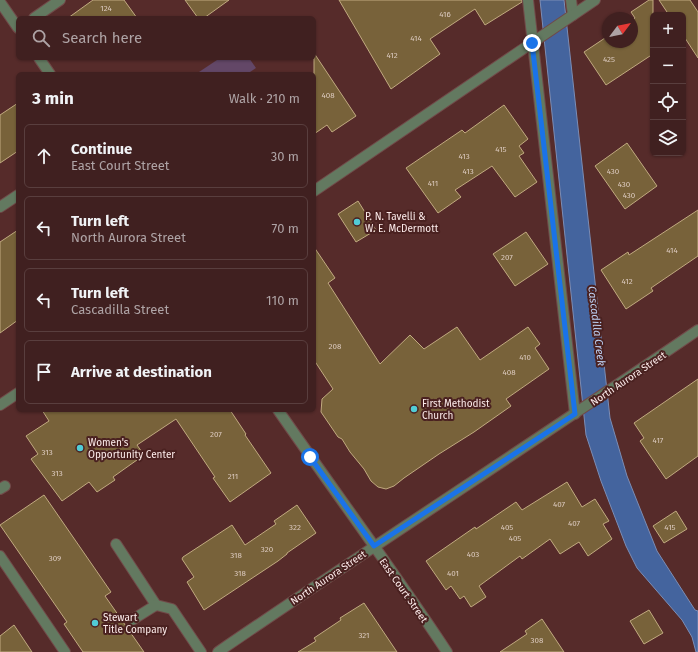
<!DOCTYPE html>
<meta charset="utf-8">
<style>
body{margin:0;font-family:"Fira Sans",sans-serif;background:#472829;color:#f1f3f6}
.controls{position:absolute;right:12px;top:12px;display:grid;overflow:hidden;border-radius:6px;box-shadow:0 1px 3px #0004}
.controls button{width:36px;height:36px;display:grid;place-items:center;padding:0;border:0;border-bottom:1px solid #593e3e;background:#402020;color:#f1f3f6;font:20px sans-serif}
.compass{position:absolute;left:602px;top:12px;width:36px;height:36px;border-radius:50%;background:#402020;box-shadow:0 1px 3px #0004;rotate:58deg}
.stop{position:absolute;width:12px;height:12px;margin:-9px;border:3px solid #1a73e8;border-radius:50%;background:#fff}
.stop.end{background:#1a73e8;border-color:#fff;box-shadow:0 1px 4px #0008}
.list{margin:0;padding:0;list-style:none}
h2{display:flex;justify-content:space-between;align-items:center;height:52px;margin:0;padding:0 16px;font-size:17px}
h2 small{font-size:13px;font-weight:400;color:#aea3a5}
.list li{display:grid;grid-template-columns:26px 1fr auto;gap:12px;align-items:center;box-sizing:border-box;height:64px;margin:0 8px 8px;padding:0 8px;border:1px solid #593e3e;border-radius:6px}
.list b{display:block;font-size:15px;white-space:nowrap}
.list p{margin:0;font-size:13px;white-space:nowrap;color:#aea3a5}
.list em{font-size:13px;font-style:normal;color:#aea3a5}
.icon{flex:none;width:22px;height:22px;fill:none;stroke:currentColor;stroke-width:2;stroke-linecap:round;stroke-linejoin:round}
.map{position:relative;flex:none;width:698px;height:652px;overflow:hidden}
.search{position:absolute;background:#402020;box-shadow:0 1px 3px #0004;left:16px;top:16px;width:300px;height:44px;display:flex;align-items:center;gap:10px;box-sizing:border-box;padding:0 14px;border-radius:6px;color:#aea3a5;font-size:15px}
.panel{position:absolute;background:#402020;box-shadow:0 1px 3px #0004;left:16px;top:72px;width:300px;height:340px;border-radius:6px}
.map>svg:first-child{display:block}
.green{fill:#634767}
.water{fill:#44649e;stroke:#7c8db5}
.building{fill:#78623a;stroke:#c1aa80}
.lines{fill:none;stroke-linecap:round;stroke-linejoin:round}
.service-casing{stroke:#714a49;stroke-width:12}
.minor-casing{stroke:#714a49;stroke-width:12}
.tertiary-casing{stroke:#714a49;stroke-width:12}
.service{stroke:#637960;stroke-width:10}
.minor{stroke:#637960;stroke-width:10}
.tertiary{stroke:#637960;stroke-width:10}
.route{stroke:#1a73e8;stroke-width:5}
.poi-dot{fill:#51ccd5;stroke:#4a2120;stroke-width:1.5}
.labels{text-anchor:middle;stroke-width:4;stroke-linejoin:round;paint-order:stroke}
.number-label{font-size:8px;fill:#dccabf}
.poi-label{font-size:10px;fill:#fdeceb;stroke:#4a2120;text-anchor:start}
.street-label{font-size:10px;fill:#fdeceb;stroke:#4a2120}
.water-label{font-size:11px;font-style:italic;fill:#bdd0f3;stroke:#4a2120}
</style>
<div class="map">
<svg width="698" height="652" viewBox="0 0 698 652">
<rect width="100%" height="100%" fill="#562b2a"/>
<polygon class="green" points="220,58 249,58 256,68 247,74 196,74"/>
<polygon class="water" points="540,0 564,0 610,418 627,476 657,551 695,610 698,611 698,652 696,652 692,637 682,620 637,568 626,546 601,481 586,435"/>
<g class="building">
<polygon points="93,0 124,0 137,18 68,18"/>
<polygon points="185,0 229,0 204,18 198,18"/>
<polygon points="339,0 522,0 522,2 485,25 475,9 430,39 440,54 391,89"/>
<polygon points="649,0 653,0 653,54 606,85 584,52 608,36 608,42 632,42 632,20 635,18 631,12"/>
<polygon points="659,0 690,0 698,12 698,58 683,35 683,15 669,15"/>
<polygon points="314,53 356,116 332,132 327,125 314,134"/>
<polygon points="18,103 18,151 0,163 0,115"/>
<polygon points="504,105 528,139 519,146 524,153 519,156 537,182 515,197 492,166 455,190 461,197 438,213 406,168 462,130 465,133"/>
<polygon points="627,143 657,186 625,209 595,166"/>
<polygon points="358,201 376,230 356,242 338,214"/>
<polygon points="698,210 698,256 651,288 653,291 626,309 601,270 628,252 629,255"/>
<polygon points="18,230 18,320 0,333 0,242"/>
<polygon points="526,232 548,264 515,286 493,254"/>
<polygon points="314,247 335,278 328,283 380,364 410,335 424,349 457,327 480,360 528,327 540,344 535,348 549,369 506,399 511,406 474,432 439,454 404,478 394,486 386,489 378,487 371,481 364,469 350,452 342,439 338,437 321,412 322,399 333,389 314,360"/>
<polygon points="698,379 698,456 666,479 640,441 644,438 634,423"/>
<polygon points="42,410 230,410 246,434 245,435 271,473 230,502 213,478 215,477 176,419 137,445 144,455 113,477 115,480 97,492 89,482 62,501 31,459 38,454 26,436 49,421"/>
<polygon points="567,482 582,507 595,499 609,521 603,524 612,539 588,556 579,542 560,554 550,539 522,559 520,556 479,586 486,597 471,607 464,596 460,599 451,586 446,590 426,561 475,527 476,529 516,502 522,510"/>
<polygon points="44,495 111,592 105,596 144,652 83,652 64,624 67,622 0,525"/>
<polygon points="297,505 316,533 287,553 287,554 278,561 204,610 187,582 194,577 182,559 183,557 232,525 245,545 276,524 274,521"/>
<polygon points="676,511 687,529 664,543 653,526"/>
<polygon points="364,603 397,652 298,652 316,641 314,638 341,620 340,618"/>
<polygon points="649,610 663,633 644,644 630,621"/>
<polygon points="542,619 564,652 500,652 527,634 525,631"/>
<polygon points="14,625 32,652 0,652 0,636"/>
</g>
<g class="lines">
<g class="service-casing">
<g id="service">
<polyline points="0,207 18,195"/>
<polyline points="0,489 5,486"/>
<polyline points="116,544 156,605 172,609 201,652"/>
<polyline points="0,556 65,652"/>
<polyline points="132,620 156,605"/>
</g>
</g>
<g class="minor-casing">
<g id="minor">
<polyline points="528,0 575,414"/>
<polyline points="571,0 573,15"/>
<polyline points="34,18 60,0"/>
</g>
</g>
<g class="tertiary-casing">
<g id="tertiary">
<polyline points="0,2 18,28"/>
<polyline points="39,58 50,74"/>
<polyline points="314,191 595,0"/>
<polyline points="0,405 18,393"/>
<path d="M278,410c56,81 115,160 169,242"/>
<path d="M218,652c159,-109 321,-213 480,-322"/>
</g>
</g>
<use href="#service" class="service"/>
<use href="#minor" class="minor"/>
<use href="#tertiary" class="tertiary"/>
</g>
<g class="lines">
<polyline class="route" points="310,457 374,546 575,414 532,43"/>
</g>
<g class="poi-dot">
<circle cx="357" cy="222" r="4"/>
<circle cx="414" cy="409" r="4"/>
<circle cx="80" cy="448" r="4"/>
<circle cx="95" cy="623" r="4"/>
</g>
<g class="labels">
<g class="number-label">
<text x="106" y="11">124</text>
<text x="445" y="17">416</text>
<text x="416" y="41">414</text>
<text x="392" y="58">412</text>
<text x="609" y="62">425</text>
<text x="328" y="98">408</text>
<text x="501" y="152">415</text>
<text x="464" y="159">413</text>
<text x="468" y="174">413</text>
<text x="613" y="174">430</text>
<text x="433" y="186">411</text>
<text x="624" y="187">430</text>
<text x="629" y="198">430</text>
<text x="672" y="253">414</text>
<text x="507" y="260">207</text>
<text x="627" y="284">412</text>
<text x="335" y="349">208</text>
<text x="525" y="360">410</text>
<text x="509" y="375">408</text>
<text x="216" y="437">207</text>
<text x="658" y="443">417</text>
<text x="47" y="455">313</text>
<text x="57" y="476">313</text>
<text x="233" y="479">211</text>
<text x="559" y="507">407</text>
<text x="574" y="526">407</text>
<text x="295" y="530">322</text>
<text x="507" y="530">405</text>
<text x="670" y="530">415</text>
<text x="515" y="541">405</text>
<text x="267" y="552">320</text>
<text x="473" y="557">403</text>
<text x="236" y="558">318</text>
<text x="55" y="561">309</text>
<text x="240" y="576">318</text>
<text x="453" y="576">401</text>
<text x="364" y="638">321</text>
<text x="537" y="643">308</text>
</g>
<g class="poi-label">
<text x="365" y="220">P. N. Tavelli &amp;<tspan x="365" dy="12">W. E. McDermott</tspan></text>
<text x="422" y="407">First Methodist<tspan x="422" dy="12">Church</tspan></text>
<text x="88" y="446">Women's<tspan x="88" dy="12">Opportunity Center</tspan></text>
<text x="103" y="621">Stewart<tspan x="103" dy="12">Title Company</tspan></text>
</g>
<g class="street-label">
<text transform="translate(628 378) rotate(-34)" y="4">North Aurora Street</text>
<text transform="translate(328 577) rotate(-34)" y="4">North Aurora Street</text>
<text transform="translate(404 590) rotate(55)" y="4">East Court Street</text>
</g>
<g class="water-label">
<text transform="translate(597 326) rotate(83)" y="4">Cascadilla Creek</text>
</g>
</g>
</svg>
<div class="controls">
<button>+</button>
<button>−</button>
<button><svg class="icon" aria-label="locate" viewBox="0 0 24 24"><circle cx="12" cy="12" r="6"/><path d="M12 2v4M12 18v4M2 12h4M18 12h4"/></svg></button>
<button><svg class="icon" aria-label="layers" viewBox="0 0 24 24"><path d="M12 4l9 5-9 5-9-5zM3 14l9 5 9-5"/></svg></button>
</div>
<svg class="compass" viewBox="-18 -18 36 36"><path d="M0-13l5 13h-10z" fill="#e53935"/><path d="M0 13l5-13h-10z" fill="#aea3a5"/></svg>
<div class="stop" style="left:310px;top:457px"></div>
<div class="stop end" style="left:532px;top:43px"></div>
<div class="search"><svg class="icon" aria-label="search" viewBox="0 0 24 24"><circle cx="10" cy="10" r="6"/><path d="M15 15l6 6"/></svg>Search here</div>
<section class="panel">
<h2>3 min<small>Walk · 210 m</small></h2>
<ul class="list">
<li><svg class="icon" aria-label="ahead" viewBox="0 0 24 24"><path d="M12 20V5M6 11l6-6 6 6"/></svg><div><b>Continue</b><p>East Court Street</p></div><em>30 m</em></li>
<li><svg class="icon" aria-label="left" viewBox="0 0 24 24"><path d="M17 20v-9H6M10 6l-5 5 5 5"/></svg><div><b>Turn left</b><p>North Aurora Street</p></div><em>70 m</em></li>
<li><svg class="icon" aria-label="left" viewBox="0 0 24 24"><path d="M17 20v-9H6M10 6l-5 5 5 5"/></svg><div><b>Turn left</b><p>Cascadilla Street</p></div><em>110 m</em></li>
<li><svg class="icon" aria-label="arrive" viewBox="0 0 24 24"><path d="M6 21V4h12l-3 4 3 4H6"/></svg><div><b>Arrive at destination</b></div></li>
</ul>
</section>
</div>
